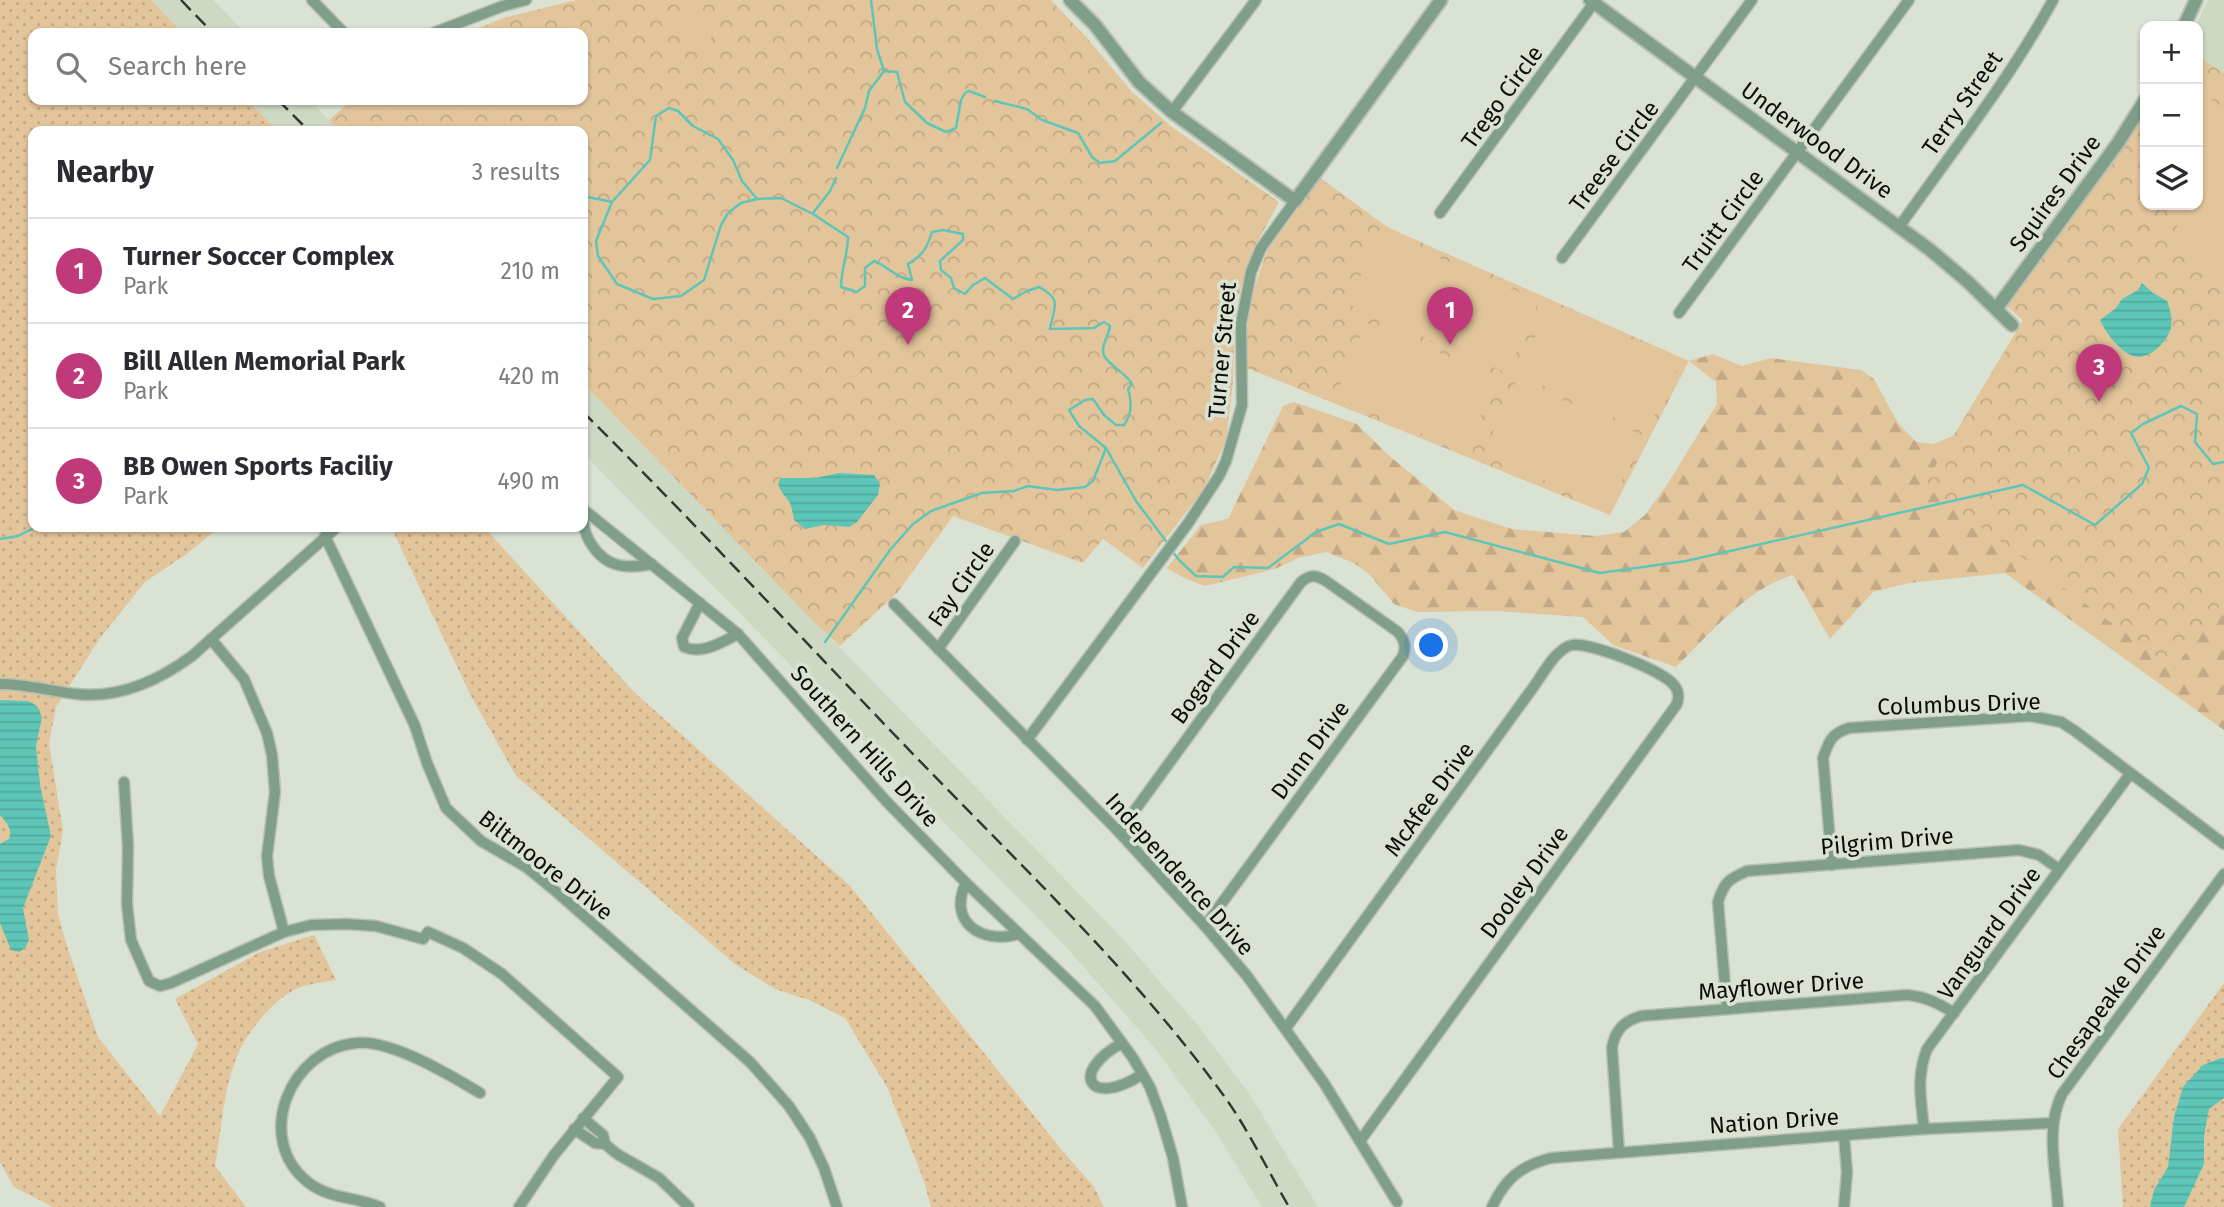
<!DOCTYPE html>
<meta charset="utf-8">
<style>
body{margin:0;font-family:"Fira Sans",sans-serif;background:#f2f2f3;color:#2b2b33}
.controls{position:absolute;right:21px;top:21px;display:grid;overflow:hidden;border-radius:14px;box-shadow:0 2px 5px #0004}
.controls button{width:63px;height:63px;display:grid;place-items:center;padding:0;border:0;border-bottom:2px solid #e1e1e2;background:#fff;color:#2b2b33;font:35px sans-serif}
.you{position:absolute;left:1432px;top:646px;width:24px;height:24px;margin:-18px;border:5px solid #fff;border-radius:50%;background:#1a73e8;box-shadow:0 0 0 10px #1a73e833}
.badge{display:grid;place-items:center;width:46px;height:46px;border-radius:50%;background:#bf397b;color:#fff;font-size:23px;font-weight:700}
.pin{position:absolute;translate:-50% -58px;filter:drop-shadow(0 2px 4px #0008)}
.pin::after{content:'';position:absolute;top:37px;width:24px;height:21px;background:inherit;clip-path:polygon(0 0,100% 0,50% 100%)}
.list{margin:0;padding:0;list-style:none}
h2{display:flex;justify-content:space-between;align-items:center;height:91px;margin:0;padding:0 28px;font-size:30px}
h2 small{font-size:23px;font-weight:400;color:#7c7c81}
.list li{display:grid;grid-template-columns:46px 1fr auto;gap:21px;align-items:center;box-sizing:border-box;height:105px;padding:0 28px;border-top:2px solid #e1e1e2}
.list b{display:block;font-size:26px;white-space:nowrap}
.list p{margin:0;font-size:23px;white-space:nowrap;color:#7c7c81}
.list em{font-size:23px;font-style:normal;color:#7c7c81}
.icon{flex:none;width:38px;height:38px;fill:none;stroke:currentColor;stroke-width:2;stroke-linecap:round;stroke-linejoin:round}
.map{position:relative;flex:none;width:2224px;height:1207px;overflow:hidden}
.search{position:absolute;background:#fff;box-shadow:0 2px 5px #0004;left:28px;top:28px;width:560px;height:77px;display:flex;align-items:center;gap:18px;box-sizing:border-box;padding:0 24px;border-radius:14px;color:#7c7c81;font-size:26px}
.panel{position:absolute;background:#fff;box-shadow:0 2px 5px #0004;left:28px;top:126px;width:560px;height:406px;border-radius:14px}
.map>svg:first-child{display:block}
.built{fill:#ced9c3}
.grass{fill:url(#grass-dots)}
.forest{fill:url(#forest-firs)}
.park{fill:url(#park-crowns)}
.pitch{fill:#e3c59b}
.water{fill:url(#water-rules)}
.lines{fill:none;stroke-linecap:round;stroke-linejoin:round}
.stream{stroke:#5ec6b8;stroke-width:2.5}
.minor-casing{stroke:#b9c0b3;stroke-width:13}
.tertiary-casing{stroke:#b9c0b3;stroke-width:16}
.minor{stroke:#809f8b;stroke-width:10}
.tertiary{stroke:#809f8b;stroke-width:12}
.rail{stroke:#353831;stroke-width:2.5;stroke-dasharray:14 7;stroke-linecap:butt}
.labels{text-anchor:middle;stroke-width:7;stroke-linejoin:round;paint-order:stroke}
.street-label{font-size:23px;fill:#0c0e09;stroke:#dae2d3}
</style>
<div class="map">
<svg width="2224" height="1207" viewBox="0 0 2224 1207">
<defs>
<pattern id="grass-dots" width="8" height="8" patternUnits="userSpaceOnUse" patternTransform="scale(1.75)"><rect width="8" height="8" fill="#e3c59b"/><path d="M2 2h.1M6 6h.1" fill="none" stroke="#c2a884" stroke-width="1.8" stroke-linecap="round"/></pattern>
<pattern id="forest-firs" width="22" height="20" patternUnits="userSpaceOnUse" patternTransform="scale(1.75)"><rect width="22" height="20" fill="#e3c59b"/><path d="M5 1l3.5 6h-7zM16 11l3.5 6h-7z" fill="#c2a884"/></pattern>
<pattern id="park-crowns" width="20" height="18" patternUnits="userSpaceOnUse" patternTransform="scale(1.75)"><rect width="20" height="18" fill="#e3c59b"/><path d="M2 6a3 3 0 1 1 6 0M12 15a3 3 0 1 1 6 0" fill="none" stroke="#c2a884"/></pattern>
<pattern id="water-rules" width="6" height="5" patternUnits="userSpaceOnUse" patternTransform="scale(1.75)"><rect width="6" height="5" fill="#5ec6b8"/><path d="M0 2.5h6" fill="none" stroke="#50a99d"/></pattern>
</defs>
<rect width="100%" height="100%" fill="#dae2d3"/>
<g class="built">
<polygon points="151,0 213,0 245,33 183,33"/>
<polygon points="2208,0 2224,0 2224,74 2198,55 2198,26 2196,26"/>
<polygon points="247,100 310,100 340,131 278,131"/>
<polygon points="583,383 1123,939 1200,1028 1252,1098 1318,1207 1262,1207 1216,1132 1154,1047 1066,947 583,453"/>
</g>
<g class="grass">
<path d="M0,0h151l32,33h-150v67h214l31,31h-245v396h187l-32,26 -43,29 -45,56 -44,69 -7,36 14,88 -7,39 2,44 9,32 31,91 62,79 38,-72 -23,-45 85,-47 54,-17 22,45c-10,2 -22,3 -32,6 -15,4 -29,17 -39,28 -42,43 -40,96 -50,152l31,41h-193l-39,-20 -14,-25z"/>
<polygon points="391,527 484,527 632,690 850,886 1060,1148 1094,1187 1104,1207 931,1207 924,1181 887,1087 845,1018 809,1000 775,989 735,964 516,776 470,694"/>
<polygon points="2224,983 2224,1207 2123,1207 2118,1129"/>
</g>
<path class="forest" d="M1713,354l29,12 29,-8 90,12 13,9 24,44 18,19 17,2 41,-17 250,-28v331l-219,-157 -96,10 -36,9 -43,47 -37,-64c-47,14 -83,59 -117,92l-63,-22 -30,-28 -88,-6 -78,1 -23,-8 -24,-29 -16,-12 -28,-11 -28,6 -23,11 -70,17 -23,-9 -15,-9 34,-43 27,-6 55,-113 11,-4 63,22 28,28 69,58 58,19 83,7 29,-4 21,-17 23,-32 49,-79 -1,-22 -27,-21z"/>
<g class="park">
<polygon points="576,0 1051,0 1086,37 1132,92 1172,127 1279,202 1253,250 1235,307 1233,383 1226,440 1204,489 1143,568 1103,539 1083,563 953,516 898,592 840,646 813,621 583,383 583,131 340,131 329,120 352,100 583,100 583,33 467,33 503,18"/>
<polygon points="2198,55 2224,74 2224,600 2174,669 1924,485 2023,320 2006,306 2145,106 2145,205 2198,205"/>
<polygon points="1320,178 1389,228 1689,361 1610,515 1247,368 1247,330 1253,292 1267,251"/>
</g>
<g class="pitch">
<path d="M690,3c17,1 24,29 20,43l-7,5 -11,-3 -11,-32 2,-7z"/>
<path d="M2201,91l23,18 -1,177c-28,-28 -41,-45 -55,-81h30v-108z"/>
<polygon points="1380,232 1539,301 1507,373 1348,304"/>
<polygon points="1551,303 1681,362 1646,432 1518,374"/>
<polygon points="1366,323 1498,377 1465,452 1335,397"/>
<polygon points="1517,380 1644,436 1609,507 1483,454"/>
</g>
<g class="water">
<path d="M2142,283l11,10 14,8c3,8 6,18 4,27 -4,14 -22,33 -38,28 -14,-5 -27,-23 -33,-36l16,-12 6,-9 16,-9z"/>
<path d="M839,473l35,2 6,9 -2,11 -21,27 -8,5 -25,-2 -19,4 -11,-9c-1,-5 -2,-12 -4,-17 -5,-8 -9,-9 -12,-20l3,-5h34z"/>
<path d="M0,700l28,1 9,5 5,11 -6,29 4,39 11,51 -28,72 6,32 -4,8 -6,4 -8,-2 -11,-27v-79l10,-6c1,-11 -3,-15 -10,-23z"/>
<polygon points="2221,1058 2224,1058 2224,1098 2209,1109 2204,1136 2204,1164 2184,1207 2150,1207 2154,1190 2168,1167 2174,1117 2183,1087 2203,1065"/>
</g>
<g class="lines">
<g class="stream">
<polyline points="871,0 877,49 884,71"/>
<polyline points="995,101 1027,109 1042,120 1078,133 1092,157 1100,163 1115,161 1161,123"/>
<polyline points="837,168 865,108 869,91 884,71 897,72 905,102 927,123 946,132 956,128 961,100 965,93 969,91 985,97"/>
<path d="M583,196l29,6 38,-42 6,-44 13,-8 9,3 15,15 25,13 15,21 9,21 15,18 24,-1 32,16 35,23c0,17 -7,33 -7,50l16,5 8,-6v-18l9,-7c15,6 20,16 38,19l-4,-16c15,-9 19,-16 24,-32l11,-2 20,4v6l-23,21 1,9 10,8 3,10 11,6 8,-9 12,-7 28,21 14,-8 12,-4c24,13 15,19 11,42l44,-1 10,-6 6,4c-1,8 -6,15 -7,23 -2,13 23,23 29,35l-4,5c4,14 4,24 -4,36h-8l-12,-10 -11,-16 -8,1 -16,10 10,16 27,22 30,53 33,44"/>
<polyline points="612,202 596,241 598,256 617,284 653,299 681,296 704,280 721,225 728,213 741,203 757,199"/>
<polyline points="813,213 830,191 836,178"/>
<polyline points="0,539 18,536 36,527"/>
<polyline points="1172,551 1180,561 1196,576 1223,577 1234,567 1268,568 1316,532 1339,524 1389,544 1445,532 1600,573 1686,561 2023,485 2095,525 2142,484 2149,468 2131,433 2143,424 2181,406 2197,414 2195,442 2213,464 2224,462"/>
<polyline points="825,642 890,550 913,524 931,511 982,493 1014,491 1028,486 1057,490 1085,487 1093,481 1106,448"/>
</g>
<g class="minor-casing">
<g id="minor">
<polyline points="312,0 344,33"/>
<polyline points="433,33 503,6 526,0"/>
<polyline points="1172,112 1256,0"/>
<polyline points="1440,213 1596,0"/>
<path d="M1899,227c53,-75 110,-147 154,-227"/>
<polyline points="1562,258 1752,0"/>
<polyline points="1679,313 1909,0"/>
<polyline points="583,509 738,634 886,801 966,883 1095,1006 1133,1058 1150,1087 1161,1117 1173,1158 1182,1207"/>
<path d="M586,512c-8,21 12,48 32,53 11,3 23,1 34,-1"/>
<polyline points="325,536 415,726 427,763 446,808 481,841 526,867 559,894 750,1062 789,1106 810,1138 824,1168 837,1207"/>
<path d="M700,603l-18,35 2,9c18,8 38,-5 54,-13"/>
<polyline points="894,604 1119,832 1205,926 1247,976 1324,1083 1397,1202"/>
<polyline points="211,639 244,679 267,733 272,755 275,792 267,856 269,876 284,932"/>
<polyline points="938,649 1015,541"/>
<path d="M0,684c26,0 50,7 76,10 43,5 82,-13 116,-38l145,-129"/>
<polyline points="1027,740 1189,522 1219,476 1226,461 1242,405 1241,324 1251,272 1261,248 1295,201"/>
<polyline points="124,782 128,847 127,904 131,940 149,981 160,986 171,983 284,932 311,925 346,924 376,926 423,939 428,932 463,948 502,974 618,1077 554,1155 519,1207"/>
<path d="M1119,832l182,-250c10,-8 15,-7 25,-1l72,51c7,9 8,14 5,24l-198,270"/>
<path d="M1832,865l-9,-107c6,-17 8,-24 26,-30l181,-12 31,6 14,9 149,113"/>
<path d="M966,883c-19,39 16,62 53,51"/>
<path d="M1727,1009l-9,-107c6,-20 11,-23 29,-31l272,-21 20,5 20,14"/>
<path d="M1286,1028l246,-339c10,-13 23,-40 40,-44 18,-3 89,25 101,39 6,6 6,12 4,20l-317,437"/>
<path d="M1122,1043c-54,30 -32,65 19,32"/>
<polyline points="583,1118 603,1135 605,1144"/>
<polyline points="574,1129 595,1143 605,1144 617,1154 659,1178 689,1207"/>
<path d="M1924,1129c-3,-29 -8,-52 3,-80l203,-275"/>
<polyline points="1844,1136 1847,1172 1844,1207"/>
<path d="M1619,1152l-7,-104c3,-18 12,-27 29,-32l266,-21c19,2 31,8 47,18"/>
<path d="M380,1207c-24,-10 -50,-8 -71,-24 -57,-44 -19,-135 48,-140 35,-3 93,32 123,50"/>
<path d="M1492,1207c13,-28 28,-41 59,-49l373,-29 129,-6"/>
<path d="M2058,1207c-2,-36 -13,-79 4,-113l162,-220"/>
</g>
</g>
<g class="tertiary-casing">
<g id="tertiary">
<polyline points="1070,0 1095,25 1139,82 1172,112 1295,201 1441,0"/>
<polyline points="1590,0 1929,249 1968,282 2012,325"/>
<polyline points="2184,26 2196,0"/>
<polyline points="1996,309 2118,143 2145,100"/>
</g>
</g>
<use href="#minor" class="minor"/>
<use href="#tertiary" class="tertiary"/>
<g class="rail">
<polyline points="181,0 213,33"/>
<polyline points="278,100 309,131"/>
<path d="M583,412c113,112 221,229 331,343 107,111 219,216 310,341 24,33 44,75 65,111"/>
</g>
</g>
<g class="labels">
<g class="street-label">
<text transform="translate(1502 97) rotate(-54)" y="8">Trego Circle</text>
<text transform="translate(1962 103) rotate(-55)" y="8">Terry Street</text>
<text transform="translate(1817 140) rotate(36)" y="8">Underwood Drive</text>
<text transform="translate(1614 156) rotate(-53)" y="8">Treese Circle</text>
<text transform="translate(2055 193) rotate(-54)" y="8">Squires Drive</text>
<text transform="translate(1723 221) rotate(-54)" y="8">Truitt Circle</text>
<text transform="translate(1222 350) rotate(-85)" y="8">Turner Street</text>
<text transform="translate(961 584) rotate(-55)" y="8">Fay Circle</text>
<text transform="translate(1215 667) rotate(-54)" y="8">Bogard Drive</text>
<text transform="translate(1959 704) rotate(-2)" y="8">Columbus Drive</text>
<text transform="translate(865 746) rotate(48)" y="8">Southern Hills Drive</text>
<text transform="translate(1310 750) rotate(-54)" y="8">Dunn Drive</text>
<text transform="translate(1429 799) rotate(-54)" y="8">McAfee Drive</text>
<text transform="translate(1887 841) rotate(-5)" y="8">Pilgrim Drive</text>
<text transform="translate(546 865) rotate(38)" y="8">Biltmoore Drive</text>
<text transform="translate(1180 874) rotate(48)" y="8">Independence Drive</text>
<text transform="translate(1524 882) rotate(-54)" y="8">Dooley Drive</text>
<text transform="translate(1989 933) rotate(-54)" y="8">Vanguard Drive</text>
<text transform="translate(1781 986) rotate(-4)" y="8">Mayflower Drive</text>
<text transform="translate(2106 1002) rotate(-54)" y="8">Chesapeake Drive</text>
<text transform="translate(1774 1121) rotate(-4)" y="8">Nation Drive</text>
</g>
</g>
</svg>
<div class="controls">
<button>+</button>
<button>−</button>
<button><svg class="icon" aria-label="layers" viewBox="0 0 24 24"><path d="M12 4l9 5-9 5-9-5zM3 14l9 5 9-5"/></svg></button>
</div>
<div class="you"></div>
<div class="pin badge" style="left:1450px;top:345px">1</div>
<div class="pin badge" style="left:908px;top:345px">2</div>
<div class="pin badge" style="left:2099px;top:402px">3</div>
<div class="search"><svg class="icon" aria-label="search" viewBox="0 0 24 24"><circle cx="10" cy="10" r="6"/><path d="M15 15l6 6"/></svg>Search here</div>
<section class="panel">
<h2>Nearby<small>3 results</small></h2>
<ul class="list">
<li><span class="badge">1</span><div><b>Turner Soccer Complex</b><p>Park</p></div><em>210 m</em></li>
<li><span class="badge">2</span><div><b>Bill Allen Memorial Park</b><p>Park</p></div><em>420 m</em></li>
<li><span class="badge">3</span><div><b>BB Owen Sports Faciliy</b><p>Park</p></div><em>490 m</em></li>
</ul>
</section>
</div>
